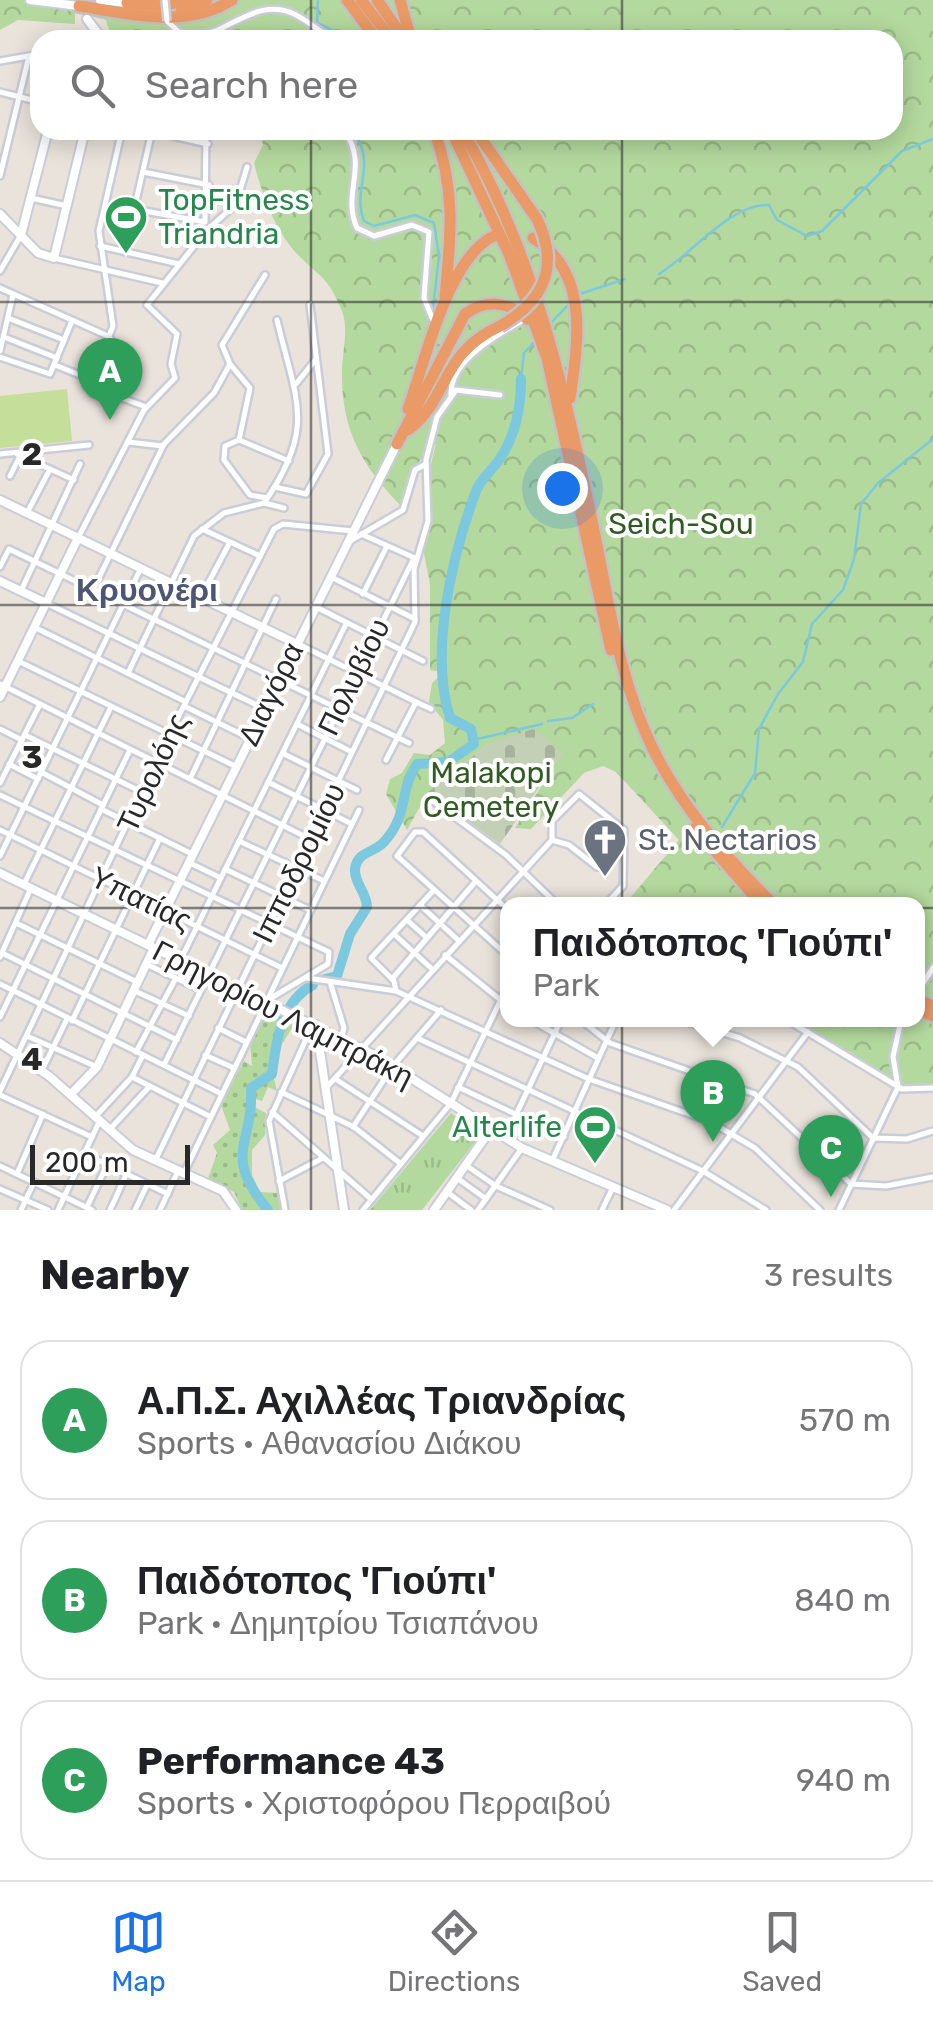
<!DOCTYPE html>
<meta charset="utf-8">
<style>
body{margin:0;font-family:Rubik,sans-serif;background:#f2f2f2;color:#202124}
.scale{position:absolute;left:30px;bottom:25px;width:160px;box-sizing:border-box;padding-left:10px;border:5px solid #282828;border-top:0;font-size:28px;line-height:35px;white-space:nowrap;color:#282828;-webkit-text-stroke:8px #fff;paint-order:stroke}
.you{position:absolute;left:562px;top:488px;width:35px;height:35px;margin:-25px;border:8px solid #fff;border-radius:50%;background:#1a73e8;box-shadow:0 0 0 15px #1a73e833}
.badge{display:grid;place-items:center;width:65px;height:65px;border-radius:50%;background:#1a73e8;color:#fff;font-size:32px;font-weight:700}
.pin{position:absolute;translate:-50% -82px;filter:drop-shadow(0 2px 5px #0008)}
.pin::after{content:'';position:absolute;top:52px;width:35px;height:30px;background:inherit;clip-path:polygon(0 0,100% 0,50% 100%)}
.popup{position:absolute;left:500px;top:897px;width:425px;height:130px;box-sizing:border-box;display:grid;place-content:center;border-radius:20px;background:#fff;filter:drop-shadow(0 2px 8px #0005);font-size:32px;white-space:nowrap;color:#757577}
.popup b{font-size:38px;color:#202124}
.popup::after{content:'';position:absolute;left:50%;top:100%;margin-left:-20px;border:20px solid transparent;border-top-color:#fff}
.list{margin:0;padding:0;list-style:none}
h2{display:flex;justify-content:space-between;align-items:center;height:130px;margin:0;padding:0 40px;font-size:42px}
h2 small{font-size:32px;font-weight:400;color:#757577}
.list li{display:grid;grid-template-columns:65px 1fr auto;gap:30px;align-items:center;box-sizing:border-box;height:160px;margin:0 20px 20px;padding:0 20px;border:2px solid #e0e0e0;border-radius:30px}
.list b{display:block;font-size:38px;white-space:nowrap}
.list p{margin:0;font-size:32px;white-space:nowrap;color:#757577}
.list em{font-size:32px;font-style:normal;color:#757577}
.icon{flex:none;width:55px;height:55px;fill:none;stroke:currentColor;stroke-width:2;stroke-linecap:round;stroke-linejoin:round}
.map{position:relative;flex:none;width:933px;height:1210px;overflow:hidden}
.search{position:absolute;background:#fff;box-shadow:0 5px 25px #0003;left:30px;right:30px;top:30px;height:110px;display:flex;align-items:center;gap:25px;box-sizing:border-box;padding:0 35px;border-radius:30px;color:#757577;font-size:38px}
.sheet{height:670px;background:#fff}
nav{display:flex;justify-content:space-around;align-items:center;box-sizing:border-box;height:140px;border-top:2px solid #e0e0e0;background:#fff;font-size:28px;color:#757577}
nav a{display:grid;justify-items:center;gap:5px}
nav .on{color:#1a73e8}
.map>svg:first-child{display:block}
.grass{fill:url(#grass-dots)}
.forest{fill:url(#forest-crowns)}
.cemetery{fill:url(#cemetery-stones)}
.park{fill:url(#park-tufts)}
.pitch{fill:#c5df9b}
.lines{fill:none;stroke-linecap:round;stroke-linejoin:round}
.stream{stroke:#7bc8df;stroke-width:2.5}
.river{stroke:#7bc8df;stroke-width:10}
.street-casing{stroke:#cacdd8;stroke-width:10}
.secondary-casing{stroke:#cacdd8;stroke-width:12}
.highway-casing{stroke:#c3c3c3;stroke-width:16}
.street{stroke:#fff;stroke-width:5}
.secondary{stroke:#fff;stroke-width:8}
.highway{stroke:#ea9a66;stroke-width:11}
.street-bridge-casing{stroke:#cacdd8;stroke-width:10;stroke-linecap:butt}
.highway-bridge-casing{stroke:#c3c3c3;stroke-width:16;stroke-linecap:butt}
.street-bridge{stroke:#fff;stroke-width:5}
.highway-bridge{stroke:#ea9a66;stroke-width:11}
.grid{fill:none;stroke:#282828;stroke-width:2.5;stroke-opacity:0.55}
.labels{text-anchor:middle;stroke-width:8;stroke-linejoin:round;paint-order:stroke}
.leisure-label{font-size:30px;fill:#27864d;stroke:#fff;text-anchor:start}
.park-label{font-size:30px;fill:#305b22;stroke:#fff}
.street-label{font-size:30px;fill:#282828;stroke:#fff}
.worship-label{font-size:30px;fill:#5b616d;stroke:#fff;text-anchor:start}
.neighbourhood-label{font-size:32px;font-weight:bold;fill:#4e5673;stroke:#fff}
.grid-label{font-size:32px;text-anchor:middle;font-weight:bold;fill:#282828;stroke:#fff;stroke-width:8;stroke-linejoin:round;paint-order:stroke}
</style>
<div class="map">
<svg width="933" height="1210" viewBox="0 0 933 1210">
<defs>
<pattern id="grass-dots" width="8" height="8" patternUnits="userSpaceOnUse" patternTransform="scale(2.5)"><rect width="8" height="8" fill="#b4d99e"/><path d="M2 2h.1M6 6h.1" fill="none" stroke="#9bba88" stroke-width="1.8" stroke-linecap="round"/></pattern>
<pattern id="forest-crowns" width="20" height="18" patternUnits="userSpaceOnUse" patternTransform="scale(2.5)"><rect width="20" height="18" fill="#b4d99e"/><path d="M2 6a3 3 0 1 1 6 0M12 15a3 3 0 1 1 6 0" fill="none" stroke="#9bba88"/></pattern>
<pattern id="cemetery-stones" width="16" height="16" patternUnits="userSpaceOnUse" patternTransform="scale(2.5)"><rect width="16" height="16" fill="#c3d0b5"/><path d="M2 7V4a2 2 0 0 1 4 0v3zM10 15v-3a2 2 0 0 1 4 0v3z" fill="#a8b39c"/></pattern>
<pattern id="park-tufts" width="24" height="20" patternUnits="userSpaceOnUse" patternTransform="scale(2.5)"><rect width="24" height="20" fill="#b4d99e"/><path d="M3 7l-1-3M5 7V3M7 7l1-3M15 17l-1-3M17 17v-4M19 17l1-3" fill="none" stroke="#9bba88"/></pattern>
</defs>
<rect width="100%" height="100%" fill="#e9e3db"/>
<polygon class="grass" points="267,1010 295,1023 276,1054 279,1058 273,1074 277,1091 268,1087 262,1101 256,1099 252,1106 266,1113 265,1135 252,1150 252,1175 260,1192 279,1193 283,1210 242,1210 234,1192 208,1179 217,1153 213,1145 230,1130 221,1105 244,1061 252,1066 250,1044"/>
<path class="forest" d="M0,0h933v1084l-29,2 -112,-66h126v-116h-293l54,-64 -63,-68 -13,-6 -19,7 -53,56 -16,-1 47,-75 -74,-9 -60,48 -21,38 -21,-36 4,-15 12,-6 12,-20 16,2 15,-12 -2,-23 -14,-18 3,-19 12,-11 -14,-2v-86l-6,-30 4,-77 8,-33 -24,25 -8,34 -3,3c-38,-39 -60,-75 -59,-134 0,-18 7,-44 0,-61 -13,-32 -19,-32 -41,-53 -25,-24 -39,-63 -47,-95l9,-18 -3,-15h633v-90h-787l3,-10 -3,-10 -31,-8v12l-57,-4 -18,10z"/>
<polygon class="cemetery" points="533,729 563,753 500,844 428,792 488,744"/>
<polygon class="park" points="451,1113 482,1133 422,1210 370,1210"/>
<polygon class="pitch" points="67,389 72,441 0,448 0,396"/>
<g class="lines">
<g class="stream">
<polyline points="318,0 317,23 353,40"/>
<path d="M352,130c27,35 -1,58 12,91l10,5 41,-11 19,8 5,33 -6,52"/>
<path d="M659,274c33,-20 72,-71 110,-69l8,15 30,16 15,-5 80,-80 31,-12"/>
<polyline points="580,294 625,279"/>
<polyline points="548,326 570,303"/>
<polyline points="521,379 524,353 536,340"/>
<polyline points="548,721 572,718 593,704"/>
<polyline points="473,740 542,724"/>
<polyline points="722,827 755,773 759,729 778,694 803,662 812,624 843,590 854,559 861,504 878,483 933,439"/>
</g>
<g class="river">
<path d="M325,979l12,-3 13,-42 17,-27c0,-14 -13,-24 -12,-38 2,-17 18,-16 28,-26 27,-29 15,-51 34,-79l31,-2 26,-18 -3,-15 -21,-11c-21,-66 2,-162 26,-227 4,-11 16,-21 23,-31 16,-23 22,-53 22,-81"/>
<path d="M268,1210c-47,-57 -14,-64 -17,-122l21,-14c4,-32 9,-73 41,-89"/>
</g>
<g class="street-casing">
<g id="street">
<path d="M167,21l14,13c13,0 28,1 39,-5 23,-11 46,-28 74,-15 13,6 26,18 39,26"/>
<polyline points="0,61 40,54"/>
<polyline points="0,92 40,102"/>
<polyline points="146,130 208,144"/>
<path d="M344,130c26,37 -3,62 13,98l17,8 38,-11 17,7 -5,66 11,27"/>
<polyline points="143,172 209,185"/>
<polyline points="0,176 29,56"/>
<polyline points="31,198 67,206"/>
<polyline points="134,209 205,222 206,130"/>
<polyline points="100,246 179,264"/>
<polyline points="125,249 152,131"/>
<polyline points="54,258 162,283"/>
<polyline points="0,271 21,235"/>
<polyline points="0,288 108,336 131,368 117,396 146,407"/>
<polyline points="8,318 64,340"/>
<polyline points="109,336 113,326 99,231 122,130"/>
<polyline points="4,337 57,358"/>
<polyline points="0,351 13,295"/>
<polyline points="0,357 50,374 72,321"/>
<polyline points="55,365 85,377 92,393"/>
<polyline points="296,384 316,359"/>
<path d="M451,394c-1,-34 49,-61 76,-76"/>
<polyline points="239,440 250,388 230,364 222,345 265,275"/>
<polyline points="239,440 225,446 224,460 250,495 267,498"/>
<polyline points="239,440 289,461"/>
<polyline points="128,442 163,446"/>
<polyline points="0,454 89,445"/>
<polyline points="17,454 74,480"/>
<polyline points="10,476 20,456"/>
<polyline points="275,487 306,494 328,454 310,305"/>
<polyline points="264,503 284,508"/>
<polyline points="27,513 50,469"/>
<polyline points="202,529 258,555"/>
<polyline points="361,534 415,558"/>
<polyline points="78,538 144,410 175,378 171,364 177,334 147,305 207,230 236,204 247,167"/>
<polyline points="350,541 403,510 415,470 426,464"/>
<polyline points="0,567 9,549 409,743"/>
<polyline points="331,577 415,619"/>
<polyline points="93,590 164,444 214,393 230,364"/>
<polyline points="21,591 80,464"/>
<polyline points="363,594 387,546"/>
<polyline points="201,597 230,542"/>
<polyline points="46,603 263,708"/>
<polyline points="316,607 423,661"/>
<polyline points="34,627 186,702"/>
<polyline points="298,644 416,702"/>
<polyline points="18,661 235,766"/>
<path d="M128,673l66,-137 30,-23 40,-10c53,-76 32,-102 13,-183"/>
<polyline points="0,684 310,839"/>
<polyline points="184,706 249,738"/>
<polyline points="297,724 352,752"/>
<polyline points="0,729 22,740"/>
<polyline points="25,735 144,793"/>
<polyline points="284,754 357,790"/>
<polyline points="386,760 416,702 431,709"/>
<polyline points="9,764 38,779"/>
<polyline points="41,772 103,805"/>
<polyline points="190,779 276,599"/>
<polyline points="268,782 352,824"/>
<polyline points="0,783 40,704"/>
<polyline points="0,795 329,952 328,964 266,1001"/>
<polyline points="429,798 506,855 557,904"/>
<polyline points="101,809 192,854"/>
<polyline points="0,830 282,968"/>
<polyline points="552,840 552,821 579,794 624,830 623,886 606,904"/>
<polyline points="239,841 324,881"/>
<polyline points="0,856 141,568"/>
<polyline points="188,862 221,878"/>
<polyline points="225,869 310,910"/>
<polyline points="24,884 111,707"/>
<polyline points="420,905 458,940"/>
<polyline points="508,910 423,832 415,832 397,856 508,956"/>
<polyline points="407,920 427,938"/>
<polyline points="16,923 137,982"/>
<polyline points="394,934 432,969"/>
<polyline points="2,953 177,1040"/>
<polyline points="445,955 508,1006"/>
<polyline points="0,957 31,888"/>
<polyline points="180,961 346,624"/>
<polyline points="146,964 201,990"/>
<polyline points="307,978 396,991 589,1079 709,1121 755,1148 820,1210"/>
<polyline points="392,979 476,881"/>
<polyline points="923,983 933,968"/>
<polyline points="0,984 222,1094"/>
<polyline points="331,985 344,1028 341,1038"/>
<polyline points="135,991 189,1016"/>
<polyline points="396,991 394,981 371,958 434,890"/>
<polyline points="0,1017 130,750"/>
<polyline points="531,1020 598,1058"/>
<polyline points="581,1020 610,1043 755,1094 851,1184 886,1186 933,1177"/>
<polyline points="681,1020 740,1038 798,1067 873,1138 907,1139 933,1131"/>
<polyline points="787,1020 902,1089 933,1088"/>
<polyline points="72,1021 160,838"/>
<polyline points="218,1028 246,1042"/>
<polyline points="27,1036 97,1067"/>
<polyline points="417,1038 703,1171 766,1210"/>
<polyline points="136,1052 176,978"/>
<polyline points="205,1055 234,1068"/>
<polyline points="164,1065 414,558"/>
<polyline points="42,1070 67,1019"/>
<polyline points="132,1077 211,1117"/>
<polyline points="337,1080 423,1136"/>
<polyline points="458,1087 564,1137"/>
<polyline points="326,1088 552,840 569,845 597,867"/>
<polyline points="0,1091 169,735 274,529 283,524 353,531"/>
<polyline points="281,1092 354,1127 401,1164"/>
<polyline points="0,1095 92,1137"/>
<polyline points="272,1112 371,1199"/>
<polyline points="96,1116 132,1077 143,1055"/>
<polyline points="709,1121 734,1084"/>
<polyline points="353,1127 393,1066 441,1010"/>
<polyline points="110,1129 150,1086"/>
<polyline points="505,1138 561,1020"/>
<polyline points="85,1154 168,1194"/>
<polyline points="155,1161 415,622 414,569 428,521 426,460 437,417 456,390 500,395"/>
<polyline points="552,1161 616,1020"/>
<polyline points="0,1166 92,1210"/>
<polyline points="467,1166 496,1186 550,1210"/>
<polyline points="184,1173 359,810"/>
<polyline points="17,1174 43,1114"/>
<polyline points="457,1178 486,1199"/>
<polyline points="279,1181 323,1158"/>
<polyline points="0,1189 48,1210"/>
<polyline points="447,1192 471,1210"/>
<polyline points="87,1207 107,1165"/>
<polyline points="21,1210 34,1182"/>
<polyline points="58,1210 99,1122"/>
<polyline points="110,1210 126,1175"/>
<polyline points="135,1210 147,1185"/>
<polyline points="160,1210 178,1171"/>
<polyline points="285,1210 269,1121 312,1026"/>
<polyline points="363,1210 451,1103 508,985"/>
<polyline points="478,1210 522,1148"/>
<polyline points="602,1210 613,1187"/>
<polyline points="674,1210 808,1032"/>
<polyline points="839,1210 898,1087 893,1057 901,1020"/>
</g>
</g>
<g class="secondary-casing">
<g id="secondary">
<polyline points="30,0 79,6"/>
<polyline points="100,0 127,3"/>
<polyline points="87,19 103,40"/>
<polyline points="0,214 38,253 54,258 85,130"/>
<polyline points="21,235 48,130"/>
<polyline points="0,500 295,643"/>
<polyline points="0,581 46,603"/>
<polyline points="0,697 78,538"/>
<polyline points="0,873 376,1056 522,1148 667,1210"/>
<polyline points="148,945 397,444"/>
<polyline points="316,1025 344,1210"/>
<polyline points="0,1043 49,1076 133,1150 223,1191 236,1210"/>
<polyline points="71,1094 97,1067 154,948"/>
<polyline points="434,1210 491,1129"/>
</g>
</g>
<g class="highway-casing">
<g id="highway">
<polyline points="347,0 377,40"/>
<polyline points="361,0 392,40"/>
<polyline points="377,0 405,40"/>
<polyline points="400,0 411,40"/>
<polyline points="127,3 162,6 188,0"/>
<path d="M79,6c50,7 107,24 153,-6"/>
<polyline points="181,11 207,0"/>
<path d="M434,130c22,59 17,106 11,167"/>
<polyline points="451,130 509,254 547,358 611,650"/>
<path d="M462,130c70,120 101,251 129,386 17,78 26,160 62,233 29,59 74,109 120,155"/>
<polyline points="475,130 537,219"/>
<path d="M533,238c57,34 45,105 37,160"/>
<path d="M408,409c17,-47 40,-154 88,-174"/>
<path d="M408,430c42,-32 31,-76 92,-104"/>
<path d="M397,444l68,-130c21,-15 43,-13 62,5"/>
<polyline points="695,828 761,904"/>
<polyline points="918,1000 933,1006"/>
<polyline points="918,1009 933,1016"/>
</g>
</g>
<use href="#street" class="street"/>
<use href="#secondary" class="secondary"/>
<use href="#highway" class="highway"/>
<g class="street-bridge-casing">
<polyline id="street-bridge" points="165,0 167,21"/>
</g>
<g class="highway-bridge-casing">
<path id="highway-bridge" d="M500,326c44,-25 60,-59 37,-107"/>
</g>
<use href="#street-bridge" class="street-bridge"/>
<use href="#highway-bridge" class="highway-bridge"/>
</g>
<path class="grid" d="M311,0v40M622,0v40M311,130v1080M622,130v1080M0,302h933M0,605h933M0,908h933"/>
<defs>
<g id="stadium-pin" transform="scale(2.25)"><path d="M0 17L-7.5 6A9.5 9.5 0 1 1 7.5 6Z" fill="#2e9e5b" stroke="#fff"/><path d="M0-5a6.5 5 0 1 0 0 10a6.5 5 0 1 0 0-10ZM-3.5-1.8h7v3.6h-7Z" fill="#fff"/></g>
<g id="church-pin" transform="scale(2.25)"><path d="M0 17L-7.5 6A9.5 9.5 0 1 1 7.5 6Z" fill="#6b7280" stroke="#fff"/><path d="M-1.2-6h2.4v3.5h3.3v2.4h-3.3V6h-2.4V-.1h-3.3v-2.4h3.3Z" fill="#fff"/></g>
</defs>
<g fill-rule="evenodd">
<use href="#stadium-pin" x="126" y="217"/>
<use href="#church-pin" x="605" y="840"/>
<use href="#stadium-pin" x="595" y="1127"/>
</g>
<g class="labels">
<g class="leisure-label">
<text x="158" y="210">TopFitness<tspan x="158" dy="34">Triandria</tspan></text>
<text x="562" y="1137" text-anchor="end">Alterlife</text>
</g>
<g class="park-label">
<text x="681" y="534">Seich-Sou</text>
<text x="491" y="783">Malakopi<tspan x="491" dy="34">Cemetery</tspan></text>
</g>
<g class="street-label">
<text transform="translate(354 677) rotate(-64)" y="10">Πολυβίου</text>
<text transform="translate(271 694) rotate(-64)" y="10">Διαγόρα</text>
<text transform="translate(153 773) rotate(-65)" y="10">Τυρολόης</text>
<text transform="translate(299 863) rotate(-64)" y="10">Ιπποδρομίου</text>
<text transform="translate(141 899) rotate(26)" y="10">Υπατίας</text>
<text transform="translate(283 1014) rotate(27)" y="10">Γρηγορίου Λαμπράκη</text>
</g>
<g class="worship-label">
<text x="638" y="850">St. Nectarios</text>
</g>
<g class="neighbourhood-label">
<text x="147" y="601">Κρυονέρι</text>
</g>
</g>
<g class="grid-label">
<text x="32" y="465">2</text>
<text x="32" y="768">3</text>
<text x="32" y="1070">4</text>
</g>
</svg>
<div class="scale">200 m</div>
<div class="you"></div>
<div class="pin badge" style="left:110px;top:420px;background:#2e9e5b">A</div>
<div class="pin badge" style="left:713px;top:1142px;background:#2e9e5b">B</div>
<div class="popup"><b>Παιδότοπος 'Γιούπι'</b>Park</div>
<div class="pin badge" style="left:831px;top:1197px;background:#2e9e5b">C</div>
<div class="search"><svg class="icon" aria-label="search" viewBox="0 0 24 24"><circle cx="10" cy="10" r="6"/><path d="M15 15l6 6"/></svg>Search here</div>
</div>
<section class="sheet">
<h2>Nearby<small>3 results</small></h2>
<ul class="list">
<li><span class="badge" style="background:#2e9e5b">A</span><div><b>Α.Π.Σ. Αχιλλέας Τριανδρίας</b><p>Sports · Αθανασίου Διάκου</p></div><em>570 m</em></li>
<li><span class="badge" style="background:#2e9e5b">B</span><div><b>Παιδότοπος 'Γιούπι'</b><p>Park · Δημητρίου Τσιαπάνου</p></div><em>840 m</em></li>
<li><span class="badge" style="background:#2e9e5b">C</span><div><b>Performance 43</b><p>Sports · Χριστοφόρου Περραιβού</p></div><em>940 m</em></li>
</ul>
</section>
<nav>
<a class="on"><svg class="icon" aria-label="map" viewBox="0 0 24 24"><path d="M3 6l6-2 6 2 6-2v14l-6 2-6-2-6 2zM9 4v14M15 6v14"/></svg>Map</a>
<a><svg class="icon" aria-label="directions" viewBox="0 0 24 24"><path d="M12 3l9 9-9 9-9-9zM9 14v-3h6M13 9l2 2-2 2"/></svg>Directions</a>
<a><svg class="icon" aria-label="saved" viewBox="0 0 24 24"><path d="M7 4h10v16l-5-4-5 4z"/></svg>Saved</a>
</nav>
